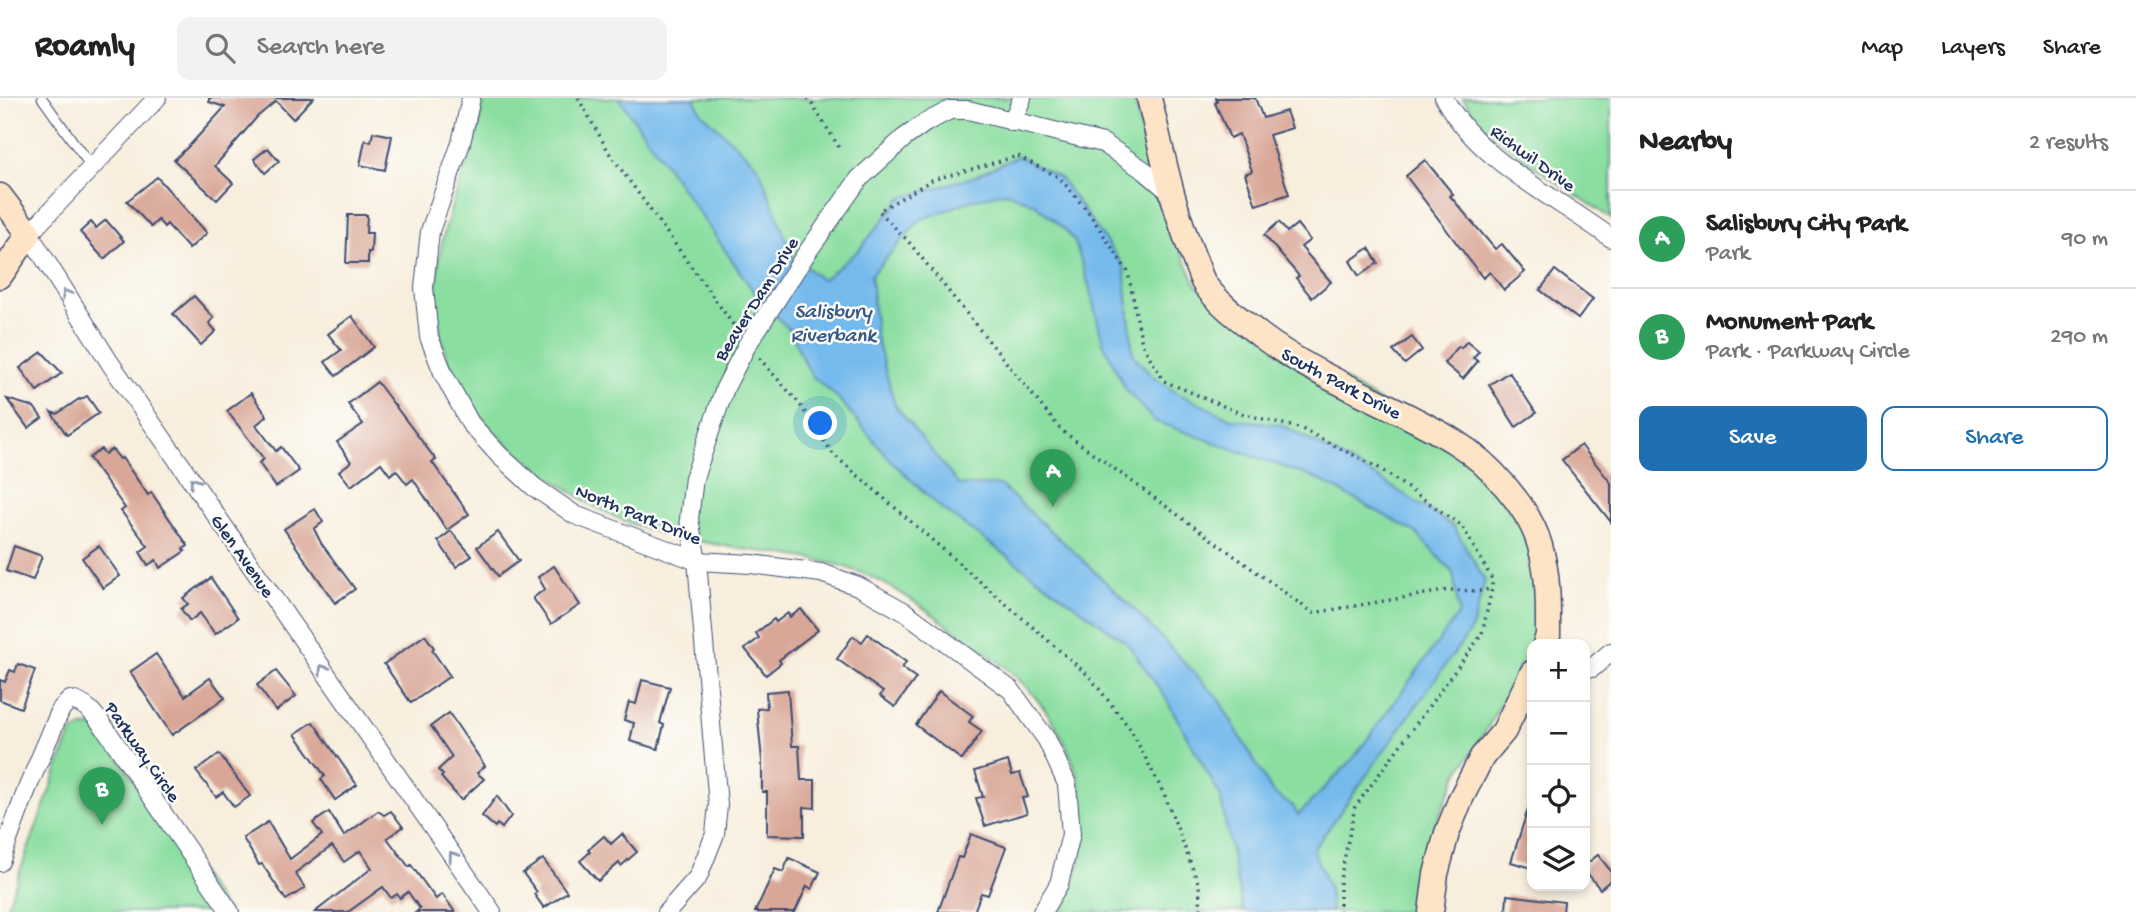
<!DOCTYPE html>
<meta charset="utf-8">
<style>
body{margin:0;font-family:"Gochi Hand",sans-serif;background:#f2f2f2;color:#222}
.controls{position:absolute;right:21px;bottom:21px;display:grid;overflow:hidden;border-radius:14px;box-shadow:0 4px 10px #0003}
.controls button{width:63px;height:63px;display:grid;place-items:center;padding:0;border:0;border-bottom:2px solid #e0e0e0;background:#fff;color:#222;font:35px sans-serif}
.you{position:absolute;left:821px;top:326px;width:24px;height:24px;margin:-18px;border:5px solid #fff;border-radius:50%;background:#1a73e8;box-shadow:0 0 0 10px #1a73e833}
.badge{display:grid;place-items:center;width:46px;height:46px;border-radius:50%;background:#1f6fb2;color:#fff;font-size:23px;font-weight:700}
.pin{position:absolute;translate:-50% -58px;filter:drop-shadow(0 2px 4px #0008)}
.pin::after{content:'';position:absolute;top:37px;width:24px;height:21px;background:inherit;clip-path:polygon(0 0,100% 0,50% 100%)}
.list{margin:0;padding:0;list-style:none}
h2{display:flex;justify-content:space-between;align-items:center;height:91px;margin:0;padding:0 28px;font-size:30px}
h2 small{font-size:23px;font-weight:400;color:#767676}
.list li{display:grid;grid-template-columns:46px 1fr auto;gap:21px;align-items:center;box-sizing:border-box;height:98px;padding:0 28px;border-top:2px solid #e0e0e0}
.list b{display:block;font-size:26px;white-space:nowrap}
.list p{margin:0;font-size:23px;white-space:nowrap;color:#767676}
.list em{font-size:23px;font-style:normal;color:#767676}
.actions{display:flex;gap:14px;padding:21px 28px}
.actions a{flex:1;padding:16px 0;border:2px solid #1f6fb2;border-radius:14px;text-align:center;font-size:24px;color:#1f6fb2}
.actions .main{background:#1f6fb2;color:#fff}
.icon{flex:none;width:38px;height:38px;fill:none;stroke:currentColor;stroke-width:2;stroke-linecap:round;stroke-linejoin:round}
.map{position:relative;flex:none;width:1611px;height:814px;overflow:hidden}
header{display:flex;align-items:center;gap:42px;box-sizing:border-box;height:98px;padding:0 35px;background:#fff;border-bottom:2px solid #e0e0e0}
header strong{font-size:33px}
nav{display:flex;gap:38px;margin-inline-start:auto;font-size:24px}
.search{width:490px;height:63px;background:#f2f2f2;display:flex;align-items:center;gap:18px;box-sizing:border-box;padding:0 24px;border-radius:14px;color:#767676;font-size:26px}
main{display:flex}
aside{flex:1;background:#fff}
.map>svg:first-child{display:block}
.green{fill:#8adea0;stroke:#52867f;stroke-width:2}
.water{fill:#75baec;stroke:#4874a5;stroke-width:2;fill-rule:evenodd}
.building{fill:#d9a798}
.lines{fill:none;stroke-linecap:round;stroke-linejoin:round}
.lane-casing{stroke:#3c4c71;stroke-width:11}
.street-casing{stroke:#3c4c71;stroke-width:20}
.secondary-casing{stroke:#3c4c71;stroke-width:27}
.path{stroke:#3c4c71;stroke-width:3.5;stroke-dasharray:2 5;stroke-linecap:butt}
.lane{stroke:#fff;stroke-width:9}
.street{stroke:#fff;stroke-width:18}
.secondary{stroke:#fee4c6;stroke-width:24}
.oneway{stroke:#8d97ae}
.labels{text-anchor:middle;stroke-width:5;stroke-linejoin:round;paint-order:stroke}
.street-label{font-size:19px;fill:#1b2f5e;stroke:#fdfcf7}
.water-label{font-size:21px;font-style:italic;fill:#365989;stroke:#fdfcf7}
</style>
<header>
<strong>Roamly</strong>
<div class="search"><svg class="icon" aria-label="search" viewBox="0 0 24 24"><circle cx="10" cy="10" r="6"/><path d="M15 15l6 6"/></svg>Search here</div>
<nav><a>Map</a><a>Layers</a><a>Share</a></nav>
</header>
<main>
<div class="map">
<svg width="1611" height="814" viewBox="0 0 1611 814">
<rect width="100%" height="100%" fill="#fdfcf7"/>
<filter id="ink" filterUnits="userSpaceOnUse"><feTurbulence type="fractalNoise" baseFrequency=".0143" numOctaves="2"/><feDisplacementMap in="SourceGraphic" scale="14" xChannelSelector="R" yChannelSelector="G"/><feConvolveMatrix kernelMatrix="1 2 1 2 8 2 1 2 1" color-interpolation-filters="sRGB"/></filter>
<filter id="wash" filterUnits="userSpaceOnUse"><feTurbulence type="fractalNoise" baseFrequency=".00686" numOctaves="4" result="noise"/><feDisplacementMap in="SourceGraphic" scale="28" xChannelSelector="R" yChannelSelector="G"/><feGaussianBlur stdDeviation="1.57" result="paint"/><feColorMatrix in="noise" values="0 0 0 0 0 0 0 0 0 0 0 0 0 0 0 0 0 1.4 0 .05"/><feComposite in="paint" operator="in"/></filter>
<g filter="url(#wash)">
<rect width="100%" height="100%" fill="#f8eedd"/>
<g class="green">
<path d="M483,0h652l12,70 14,40 36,78 258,164 49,51 24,38 8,31 3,49 -6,25 -45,83 -31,48 -21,47 -12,43 -6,47h-358c48,-84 20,-177 -49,-240 -15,-13 -33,-24 -49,-36 -28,-21 -58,-44 -91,-59 -43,-20 -89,-22 -135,-29 -34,-6 -75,-13 -106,-25 -37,-14 -67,-36 -98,-60 -18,-13 -35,-26 -49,-44 -13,-16 -34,-54 -40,-74 -17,-57 0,-118 20,-171 4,-14 11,-27 14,-40 3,-12 4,-24 6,-36z"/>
<path d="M1463,0h148v121c-42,-32 -125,-76 -148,-121z"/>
<polygon points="83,629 91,629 100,633 227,814 5,814 69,640 74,633"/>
</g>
<path class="water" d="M619,0h75l7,14 57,54 35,91 29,23 36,-29 43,-53 72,-21 45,-21 42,22 64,88 9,89 21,23 25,16 52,25 51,6 100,55 72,47 31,54 -13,47 -159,222 16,38 2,24h-88l-23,-117 -55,-98 -38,-54 -186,-135 -50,-47 -53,-63 -26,-22 -11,-20 -9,-24 -31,-30zM1005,94l30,12 29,25 11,13 14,44 14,57 23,47 28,31 166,59 95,52 38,41 6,40 -106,146 -55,56 -5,-9 -20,-13 -55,-95 -86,-91 -60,-57 -72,-65h-41l-64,-80 -19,-69 -5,-61 49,-55 55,-21z"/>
<g id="blocks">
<g class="building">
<polygon points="209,0 313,0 293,21 276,3 257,19 215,68 233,85 217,102 174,62 191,46 225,9 209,4"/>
<polygon points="1216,0 1255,0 1263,20 1286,13 1292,30 1269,37 1289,96 1256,107 1245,76 1252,73 1239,36 1230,40 1215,5 1217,4"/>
<polygon points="373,34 392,38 385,72 360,67 365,42 371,44"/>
<polygon points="268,50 279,63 265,75 254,61"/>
<polygon points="1425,62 1453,96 1450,98 1495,151 1502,146 1525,174 1504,192 1490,174 1483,180 1406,78"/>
<polygon points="157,79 207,135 189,151 167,126 164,129 158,122 151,129 127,103"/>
<polygon points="348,117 367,117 366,135 372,135 371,154 368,154 368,165 346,165"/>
<polygon points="106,122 124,143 104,161 80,134 91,124 96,130"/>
<polygon points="1279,124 1287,134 1297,126 1310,142 1301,149 1331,184 1312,200 1296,180 1299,178 1264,137"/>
<polygon points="1369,150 1378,165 1359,178 1350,163"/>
<polygon points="1555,172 1593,201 1578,221 1540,192"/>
<polygon points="194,198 214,220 209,225 216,233 201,247 173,216"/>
<polygon points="352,218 374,249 336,278 325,264 341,252 328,236"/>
<polygon points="1412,239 1422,252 1405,266 1393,253"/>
<polygon points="1467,243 1479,253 1473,260 1478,263 1463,281 1444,265 1459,248 1461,250"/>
<polygon points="42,254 62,275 37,293 20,270"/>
<polygon points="1509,274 1536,315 1516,329 1489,287"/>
<polygon points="377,284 436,362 432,364 469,416 447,432 413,381 407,386 396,372 390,377 381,365 351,388 339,373 351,364 337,344 363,326 348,306"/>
<polygon points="251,295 267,318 256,327 276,353 281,349 299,373 276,389 259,365 264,361 227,313"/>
<polygon points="87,298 99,315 67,337 51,314 57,316 79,301 80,302"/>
<polygon points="7,301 34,309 42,320 28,330"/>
<polygon points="1581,347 1611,385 1611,424 1562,362"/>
<polygon points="101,351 105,356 112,351 120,361 122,360 148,397 151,394 188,448 183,451 185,453 160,470 156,462 148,467 140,454 148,448 121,413 125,410 89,360"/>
<polygon points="315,411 323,424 314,431 321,445 355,491 335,505 284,431"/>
<polygon points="451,433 472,458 456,469 438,443"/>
<polygon points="498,434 519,463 498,478 477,449"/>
<polygon points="14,448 42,458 33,482 6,473"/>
<polygon points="99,448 120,478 103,490 82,460"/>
<polygon points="554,468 580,507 551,526 533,500 545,491 538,479"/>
<polygon points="211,480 238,520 215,536 200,515 190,523 181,511 188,506 183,500"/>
<polygon points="801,511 818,532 779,562 781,565 766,577 745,551 759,540 756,535 774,521 776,524 788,515 790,519"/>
<polygon points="868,536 906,564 902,570 916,580 895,609 880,598 883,594 837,561 853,538 862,544"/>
<polygon points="425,537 434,550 432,552 450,578 411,605 384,566"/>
<polygon points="156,556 185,598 210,580 225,600 172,637 130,574"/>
<polygon points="18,566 35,572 21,610 0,602 0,582 5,584 10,572 15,574"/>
<polygon points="276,573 296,598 276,613 257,587"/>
<polygon points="642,582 670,589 660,625 664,627 658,651 630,643 634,625 624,622 629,604 636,606"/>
<polygon points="788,592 792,648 799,648 801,682 815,682 815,710 804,709 804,738 767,737 767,694 762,694 762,663 757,611 767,610 766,594"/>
<polygon points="939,593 973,618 969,624 982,633 962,662 916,627"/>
<polygon points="449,615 485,668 477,675 484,681 461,702 441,679 443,677 438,672 452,659 431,628"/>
<polygon points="313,624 357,687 335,702 321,681 325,678 295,636"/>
<polygon points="219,656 250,698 234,709 223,694 216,699 196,673"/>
<polygon points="1008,663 1012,677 1020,675 1028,699 1022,700 1027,715 985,728 976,700 983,699 975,673"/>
<polygon points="497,698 511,718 502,730 497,726 495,729 482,718"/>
<polygon points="1529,708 1532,708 1532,770 1511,764"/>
<polygon points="378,713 384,717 391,713 403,729 387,740 409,769 411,767 436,801 442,796 455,814 416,814 420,811 408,794 400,800 397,796 391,800 383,789 348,814 315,814 372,770 360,753 344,764 332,748 295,775 305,790 286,802 262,766 259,767 243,740 268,724 290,761 322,737 313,725 329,714 344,738"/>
<polygon points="622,736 637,754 621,768 619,765 598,783 580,763 590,754 588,752 604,738 611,746"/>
<polygon points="971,736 1006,749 988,797 981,795 974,814 938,814 958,759 962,760"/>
<polygon points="1598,757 1611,773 1611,782 1600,791 1585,772 1585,767"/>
<polygon points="789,760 820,774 812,791 807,788 795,814 755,814 775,771 783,774"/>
<polygon points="543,761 567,794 544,810 534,796 537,794 523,775"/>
<polygon points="1507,797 1564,804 1563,814 1506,814"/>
</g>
</g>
</g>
<g filter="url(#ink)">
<use href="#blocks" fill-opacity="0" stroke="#3c4c71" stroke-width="2"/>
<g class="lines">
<g class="lane-casing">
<polyline id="lane" points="42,0 92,70"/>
</g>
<g class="street-casing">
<g id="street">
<polyline points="157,0 29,136 110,265 492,814"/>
<polyline points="471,0 461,45 430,133 424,190 429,239 444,277 470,325 499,357 534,389 575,417 697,463 751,466 821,475 858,488 905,514 1011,592 1047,642 1067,686 1071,736 1059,786 1042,814"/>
<path d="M1444,0c36,65 109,97 167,140"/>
<polyline points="1012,24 1022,0"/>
<polyline points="1585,569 1592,570 1611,554"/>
<path d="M0,764l27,-73 34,-80 9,-9c18,3 27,18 37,31l123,181"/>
<polyline points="667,814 698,779 715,736 718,707 697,463 689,421 694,380 725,290 747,247 806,156 859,81 904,40 925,25 950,12 968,12 1103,45 1145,73 1171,95"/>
</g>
</g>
<g class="secondary-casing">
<g id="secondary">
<path d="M1149,0c13,53 23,107 44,158 4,9 7,21 12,29 15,20 36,35 55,50 59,45 132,68 195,107 34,21 75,66 85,104 9,30 8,59 8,90l-3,8"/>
<polyline points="0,98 29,136 0,178"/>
<polyline points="1431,814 1436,776 1447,735 1461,700 1482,659 1504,633 1532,575"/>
</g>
</g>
<g class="path">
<polyline points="578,0 610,56 737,232"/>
<polyline points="808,0 839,49"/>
<polyline points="759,260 798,304 833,356 1089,578 1131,632 1165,698 1199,787 1201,814"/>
<polyline points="1340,814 1340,782 1355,709 1482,536 1492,490 1492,481 1462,428 1379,370 1302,331 1240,315 1164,283 1142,246 1128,174 1089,115 1060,80 1018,58 932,82 879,113 908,143 1061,332 1313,515 1449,492 1483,493 1492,490"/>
</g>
<use href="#lane" class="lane"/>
<use href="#street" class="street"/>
<use href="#secondary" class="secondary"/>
</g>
<defs><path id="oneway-chevron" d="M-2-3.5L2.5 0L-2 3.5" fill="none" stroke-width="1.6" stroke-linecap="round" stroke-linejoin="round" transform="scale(1.75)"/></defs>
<g class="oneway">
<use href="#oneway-chevron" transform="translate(66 196) rotate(-122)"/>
<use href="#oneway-chevron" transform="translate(194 384) rotate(-125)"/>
<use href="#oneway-chevron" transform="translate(323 571) rotate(-125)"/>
<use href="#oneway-chevron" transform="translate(453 758) rotate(-125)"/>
</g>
</g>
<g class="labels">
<g class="street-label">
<text transform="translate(1534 59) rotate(36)" y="7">Richwil Drive</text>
<text transform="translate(755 200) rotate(-58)" y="7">Beaver Dam Drive</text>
<text transform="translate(1342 284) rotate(28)" y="7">South Park Drive</text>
<text transform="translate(639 415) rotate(22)" y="7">North Park Drive</text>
<text transform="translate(244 457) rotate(55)" y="7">Glen Avenue</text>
<text transform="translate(144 653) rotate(55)" y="7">Parkway Circle</text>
</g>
<g class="water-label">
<text x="833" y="219">Salisbury<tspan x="833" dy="24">Riverbank</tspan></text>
</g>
</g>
</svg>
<div class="controls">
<button>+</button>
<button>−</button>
<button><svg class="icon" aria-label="locate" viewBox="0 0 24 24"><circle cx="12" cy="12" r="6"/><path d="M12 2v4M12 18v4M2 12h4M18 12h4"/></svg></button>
<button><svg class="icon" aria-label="layers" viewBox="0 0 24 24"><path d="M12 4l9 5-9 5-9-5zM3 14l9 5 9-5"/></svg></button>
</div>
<div class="you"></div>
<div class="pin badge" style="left:1053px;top:409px;background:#2e9e5b">A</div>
<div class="pin badge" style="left:102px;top:727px;background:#2e9e5b">B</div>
</div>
<aside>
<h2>Nearby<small>2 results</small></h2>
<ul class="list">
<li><span class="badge" style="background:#2e9e5b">A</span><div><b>Salisbury City Park</b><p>Park</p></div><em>90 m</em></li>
<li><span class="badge" style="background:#2e9e5b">B</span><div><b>Monument Park</b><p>Park · Parkway Circle</p></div><em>290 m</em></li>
</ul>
<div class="actions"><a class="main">Save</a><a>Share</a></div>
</aside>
</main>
